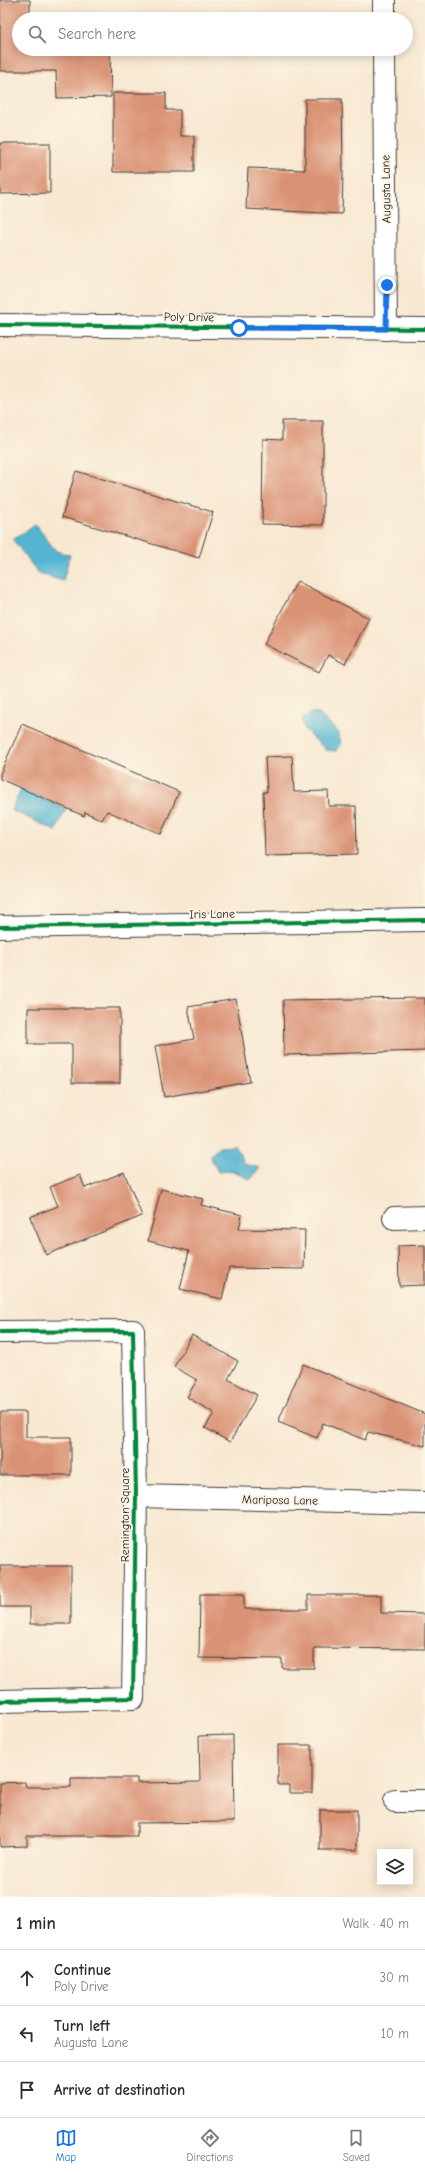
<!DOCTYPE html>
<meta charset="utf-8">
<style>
body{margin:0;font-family:"Comic Neue",sans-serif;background:#f2f2f3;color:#2b2b33}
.controls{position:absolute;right:12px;bottom:12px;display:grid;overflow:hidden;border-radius:0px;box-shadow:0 2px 10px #0003}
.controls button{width:36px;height:36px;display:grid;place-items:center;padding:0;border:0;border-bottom:1px solid #e1e1e2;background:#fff;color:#2b2b33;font:20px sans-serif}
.stop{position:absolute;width:12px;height:12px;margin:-9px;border:3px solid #1a73e8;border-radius:50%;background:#fff}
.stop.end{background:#1a73e8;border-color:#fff;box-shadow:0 1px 4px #0008}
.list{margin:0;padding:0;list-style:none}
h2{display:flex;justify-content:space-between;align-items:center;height:52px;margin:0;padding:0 16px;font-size:17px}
h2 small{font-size:13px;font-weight:400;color:#7c7c81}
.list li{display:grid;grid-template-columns:26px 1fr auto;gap:12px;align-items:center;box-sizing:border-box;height:56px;padding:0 16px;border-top:1px solid #e1e1e2}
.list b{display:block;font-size:15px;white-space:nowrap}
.list p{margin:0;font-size:13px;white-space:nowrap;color:#7c7c81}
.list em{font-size:13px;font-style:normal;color:#7c7c81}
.icon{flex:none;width:22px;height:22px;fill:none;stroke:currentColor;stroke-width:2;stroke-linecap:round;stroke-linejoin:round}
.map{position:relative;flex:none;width:425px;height:1897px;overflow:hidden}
.search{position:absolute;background:#fff;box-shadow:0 2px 10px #0003;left:12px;right:12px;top:12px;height:44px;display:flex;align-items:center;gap:10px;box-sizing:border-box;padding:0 14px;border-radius:22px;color:#7c7c81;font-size:15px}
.sheet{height:220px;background:#fff}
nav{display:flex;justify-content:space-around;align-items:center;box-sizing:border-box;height:56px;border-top:1px solid #e1e1e2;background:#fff;font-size:11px;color:#7c7c81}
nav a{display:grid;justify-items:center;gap:2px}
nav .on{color:#1a73e8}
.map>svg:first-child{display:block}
.water{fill:#53b5d1;stroke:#386876}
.building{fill:#da9275}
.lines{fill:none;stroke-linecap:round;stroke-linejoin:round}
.minor-casing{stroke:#3d3b37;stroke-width:24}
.minor{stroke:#fff;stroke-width:22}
.cycleway-casing{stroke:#fcf5e5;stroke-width:6}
.cycleway{stroke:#00873e;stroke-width:4}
.route{stroke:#1a73e8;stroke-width:5}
.labels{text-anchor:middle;stroke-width:4;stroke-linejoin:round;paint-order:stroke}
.street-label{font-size:12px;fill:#1c1c1c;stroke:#fcf5e5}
</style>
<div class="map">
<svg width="425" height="1897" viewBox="0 0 425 1897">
<rect width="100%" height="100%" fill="#fcf5e5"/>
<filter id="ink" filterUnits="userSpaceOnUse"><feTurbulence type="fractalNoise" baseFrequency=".025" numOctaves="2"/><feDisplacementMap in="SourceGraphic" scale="8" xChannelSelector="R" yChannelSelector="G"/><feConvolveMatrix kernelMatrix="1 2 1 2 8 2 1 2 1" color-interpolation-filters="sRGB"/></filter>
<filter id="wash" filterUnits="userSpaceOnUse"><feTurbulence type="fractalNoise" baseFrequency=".012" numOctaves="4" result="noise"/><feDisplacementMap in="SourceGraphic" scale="16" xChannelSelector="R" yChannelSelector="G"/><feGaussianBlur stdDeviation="0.9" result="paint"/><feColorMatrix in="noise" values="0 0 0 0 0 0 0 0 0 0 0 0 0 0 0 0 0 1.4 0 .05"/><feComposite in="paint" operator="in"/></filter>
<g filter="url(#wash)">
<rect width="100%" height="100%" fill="#f8e8d2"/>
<g class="water">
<polygon points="35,524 56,551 70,555 63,581 39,574 13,540"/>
<polygon points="310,713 318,713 339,733 341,745 336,751 326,750 304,729 302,719"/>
<polygon points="22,788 66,809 56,831 11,810"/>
<polygon points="235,1146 245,1164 260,1168 250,1180 234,1171 218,1172 210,1156 219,1147"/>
</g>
<g id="blocks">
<g class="building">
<polygon points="0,0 30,0 30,19 19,19 19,49 110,49 111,97 57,98 56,71 0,71"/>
<polygon points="113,93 166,93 166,110 180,110 180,136 194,136 194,172 113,172"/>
<polygon points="305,99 342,99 343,172 342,214 246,209 248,168 305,170"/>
<polygon points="0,143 50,143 50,193 0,194"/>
<polygon points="282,421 323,421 323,525 262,524 263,439 282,440"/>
<polygon points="76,471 213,512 199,558 62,517"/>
<polygon points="297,581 369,618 345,664 328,655 319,672 264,644"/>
<polygon points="22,724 179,792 161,834 107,811 102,820 85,812 84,816 0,779 0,774"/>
<polygon points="292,756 294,792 328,791 329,806 356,806 357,854 265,856 263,792 267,792 265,757"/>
<polygon points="425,998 425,1051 284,1055 283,1000"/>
<polygon points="236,999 250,1082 164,1097 155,1046 194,1039 188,1007"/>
<polygon points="28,1008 120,1008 120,1083 72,1083 72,1044 28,1044"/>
<polygon points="124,1172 142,1216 46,1255 30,1217 58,1206 50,1187 80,1175 85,1188"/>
<polygon points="161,1189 203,1199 201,1205 242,1215 239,1229 305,1230 304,1269 229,1268 222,1299 180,1289 189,1251 148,1241"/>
<polygon points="425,1245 425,1285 399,1286 398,1246"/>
<polygon points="192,1335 238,1361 228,1379 257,1395 230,1442 205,1428 214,1413 187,1397 197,1380 174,1367"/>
<polygon points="303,1364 425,1414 425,1446 368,1432 365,1440 323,1423 317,1438 278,1422"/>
<polygon points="0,1412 26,1412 26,1437 71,1437 71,1475 0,1475"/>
<polygon points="0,1566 71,1566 71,1624 30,1624 30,1607 0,1607"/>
<polygon points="200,1594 244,1594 244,1609 308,1609 308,1595 381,1595 381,1613 425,1614 425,1649 314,1648 314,1668 282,1668 282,1659 199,1658"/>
<polygon points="233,1735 234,1822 137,1823 137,1836 27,1836 27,1846 0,1847 0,1783 25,1782 26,1787 71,1787 71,1778 137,1778 137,1783 200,1782 199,1736"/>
<polygon points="278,1745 312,1745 312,1793 289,1793 289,1785 278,1785"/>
<rect x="320" y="1810" width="37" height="40"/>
</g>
</g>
</g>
<g filter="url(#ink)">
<use href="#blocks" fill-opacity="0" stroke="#3d3b37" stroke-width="1"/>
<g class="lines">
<g class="minor-casing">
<g id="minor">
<polyline points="384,0 384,19"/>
<polyline points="384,49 386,329"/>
<polyline points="0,325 425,329"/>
<polyline points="0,927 425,920"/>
<polyline points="394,1218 425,1217"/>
<polyline points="0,1332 133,1331 136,1496 133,1698 0,1701"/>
<polyline points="136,1496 425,1503"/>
<polyline points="395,1801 425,1801"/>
</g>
</g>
<use href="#minor" class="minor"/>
<g class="cycleway-casing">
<g id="cycleway">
<polyline points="0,325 425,329"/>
<polyline points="0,927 425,920"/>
<polyline points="0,1332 133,1331 136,1496 133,1698 0,1701"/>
</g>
</g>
<use href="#cycleway" class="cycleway"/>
</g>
</g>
<g class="lines" filter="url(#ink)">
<polyline class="route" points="239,328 386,329 387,285"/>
</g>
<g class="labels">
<g class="street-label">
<text transform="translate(386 189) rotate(-91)" y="4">Augusta Lane</text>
<text transform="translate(189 317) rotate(1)" y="4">Poly Drive</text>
<text transform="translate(212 914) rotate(-1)" y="4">Iris Lane</text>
<text transform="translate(280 1500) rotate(1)" y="4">Mariposa Lane</text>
<text transform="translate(125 1515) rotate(-90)" y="4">Remington Square</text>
</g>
</g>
</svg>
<div class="controls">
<button><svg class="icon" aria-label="layers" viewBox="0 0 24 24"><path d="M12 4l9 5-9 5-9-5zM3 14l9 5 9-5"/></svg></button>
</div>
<div class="stop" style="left:239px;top:328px"></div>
<div class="stop end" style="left:387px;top:285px"></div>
<div class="search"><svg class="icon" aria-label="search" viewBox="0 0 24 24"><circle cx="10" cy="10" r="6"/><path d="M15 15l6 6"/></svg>Search here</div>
</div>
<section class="sheet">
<h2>1 min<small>Walk · 40 m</small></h2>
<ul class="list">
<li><svg class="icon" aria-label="ahead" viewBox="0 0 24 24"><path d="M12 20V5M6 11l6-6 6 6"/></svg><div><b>Continue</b><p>Poly Drive</p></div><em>30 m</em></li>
<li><svg class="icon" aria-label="left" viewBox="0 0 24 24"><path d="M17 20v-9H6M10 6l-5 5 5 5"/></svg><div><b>Turn left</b><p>Augusta Lane</p></div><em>10 m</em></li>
<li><svg class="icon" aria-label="arrive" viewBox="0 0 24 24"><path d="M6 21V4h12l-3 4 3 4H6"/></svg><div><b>Arrive at destination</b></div></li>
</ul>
</section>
<nav>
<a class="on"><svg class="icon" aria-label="map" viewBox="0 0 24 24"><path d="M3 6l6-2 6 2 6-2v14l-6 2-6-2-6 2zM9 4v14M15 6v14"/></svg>Map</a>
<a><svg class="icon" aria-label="directions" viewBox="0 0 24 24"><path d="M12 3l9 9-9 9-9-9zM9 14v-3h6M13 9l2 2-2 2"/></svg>Directions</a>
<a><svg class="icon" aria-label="saved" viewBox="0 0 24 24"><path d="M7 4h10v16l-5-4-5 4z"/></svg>Saved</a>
</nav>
